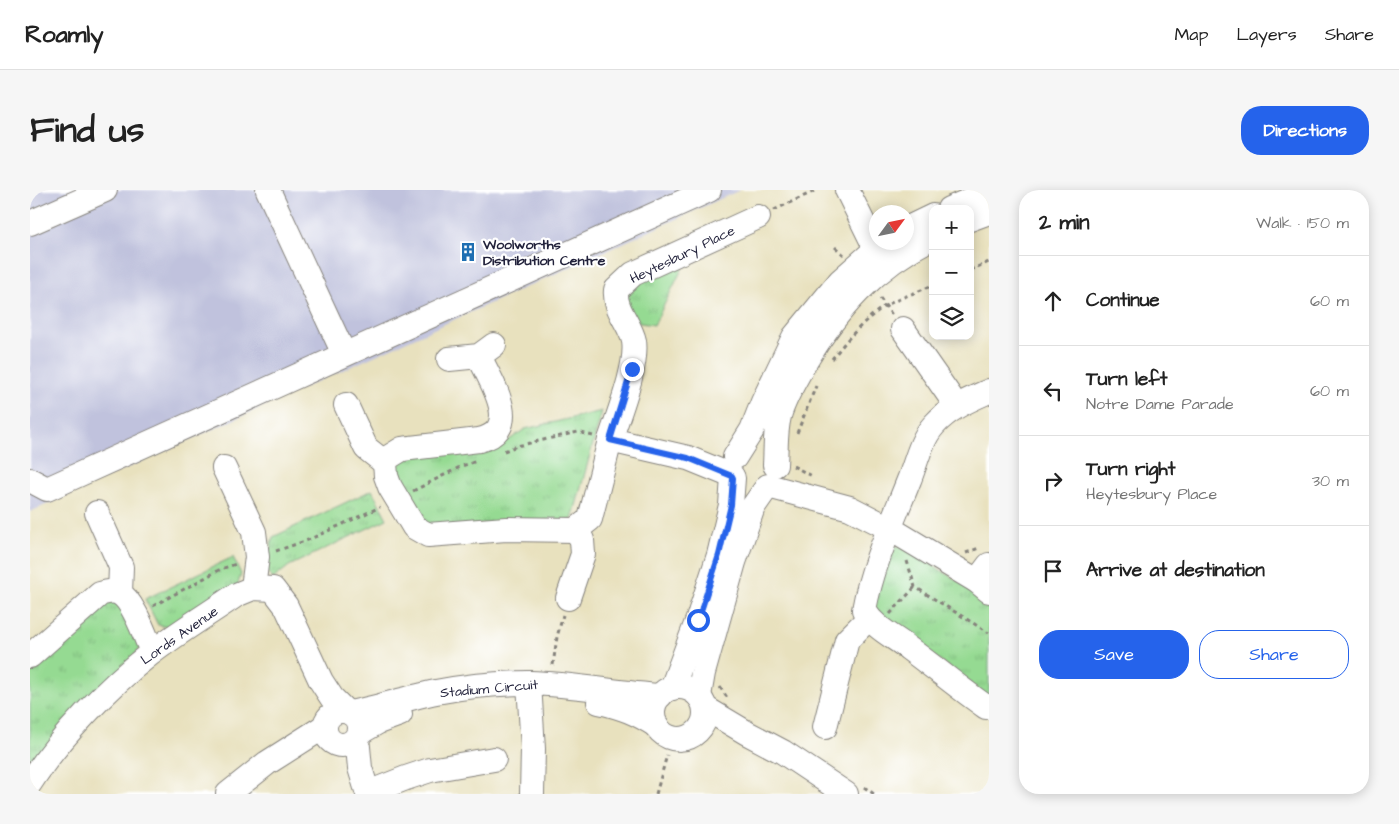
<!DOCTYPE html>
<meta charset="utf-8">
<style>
body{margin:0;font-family:"Architects Daughter",sans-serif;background:#f6f6f6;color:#222}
.controls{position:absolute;right:15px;top:15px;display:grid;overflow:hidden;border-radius:10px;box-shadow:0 2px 12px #0003}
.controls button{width:45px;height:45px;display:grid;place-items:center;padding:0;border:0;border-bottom:1px solid #e0e0e0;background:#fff;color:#222;font:25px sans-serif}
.compass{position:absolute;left:839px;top:15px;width:45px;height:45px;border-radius:50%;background:#fff;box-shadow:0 2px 12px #0003;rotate:57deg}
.stop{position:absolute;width:15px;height:15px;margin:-11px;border:4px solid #2563eb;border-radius:50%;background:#fff}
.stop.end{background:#2563eb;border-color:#fff;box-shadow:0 1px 5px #0008}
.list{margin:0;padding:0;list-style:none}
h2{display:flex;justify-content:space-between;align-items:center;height:65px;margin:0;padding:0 20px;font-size:21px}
h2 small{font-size:16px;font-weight:400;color:#767676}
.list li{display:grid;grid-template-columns:32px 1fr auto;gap:15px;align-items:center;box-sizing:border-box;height:90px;padding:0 20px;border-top:1px solid #e0e0e0}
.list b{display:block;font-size:19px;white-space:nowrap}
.list p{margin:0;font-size:16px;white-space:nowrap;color:#767676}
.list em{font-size:16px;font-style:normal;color:#767676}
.actions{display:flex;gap:10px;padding:15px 20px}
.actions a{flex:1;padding:11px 0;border:1px solid #2563eb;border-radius:20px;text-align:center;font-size:18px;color:#2563eb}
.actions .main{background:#2563eb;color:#fff}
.icon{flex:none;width:28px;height:28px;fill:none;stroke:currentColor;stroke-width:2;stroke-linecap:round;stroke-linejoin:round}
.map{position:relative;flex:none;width:959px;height:604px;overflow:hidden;border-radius:20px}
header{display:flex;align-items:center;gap:30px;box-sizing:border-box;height:70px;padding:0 25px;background:#fff;border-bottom:1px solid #e0e0e0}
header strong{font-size:24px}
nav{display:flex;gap:28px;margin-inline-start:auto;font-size:18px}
.intro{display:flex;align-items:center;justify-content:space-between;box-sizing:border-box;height:120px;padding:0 30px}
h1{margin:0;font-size:35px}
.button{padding:12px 22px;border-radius:20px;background:#2563eb;color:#fff;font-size:18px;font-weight:700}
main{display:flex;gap:30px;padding:0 30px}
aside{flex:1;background:#fff;border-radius:20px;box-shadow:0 2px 12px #0003}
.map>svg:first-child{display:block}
.industrial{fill:#c0c2dd}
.grass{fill:url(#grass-tufts);stroke:#5c7e66}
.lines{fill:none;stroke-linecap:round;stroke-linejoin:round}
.minor-casing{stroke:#85827c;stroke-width:26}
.path{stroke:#85827c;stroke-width:3;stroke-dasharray:4 4;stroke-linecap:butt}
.minor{stroke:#fff;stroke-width:24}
.route{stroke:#2563eb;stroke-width:6}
.labels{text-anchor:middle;stroke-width:4.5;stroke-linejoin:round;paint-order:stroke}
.poi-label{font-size:14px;font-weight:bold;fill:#22223b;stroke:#fff;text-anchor:start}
.street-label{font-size:14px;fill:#22223b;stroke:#fff}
</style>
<header>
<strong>Roamly</strong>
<nav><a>Map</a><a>Layers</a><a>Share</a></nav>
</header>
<div class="intro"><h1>Find us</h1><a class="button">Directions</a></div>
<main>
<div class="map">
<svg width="959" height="604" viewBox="0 0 959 604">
<defs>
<pattern id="grass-tufts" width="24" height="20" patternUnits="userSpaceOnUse" patternTransform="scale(1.25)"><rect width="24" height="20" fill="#95da92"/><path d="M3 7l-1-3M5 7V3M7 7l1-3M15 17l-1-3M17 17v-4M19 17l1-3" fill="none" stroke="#80bb7f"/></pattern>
</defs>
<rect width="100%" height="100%" fill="#fff"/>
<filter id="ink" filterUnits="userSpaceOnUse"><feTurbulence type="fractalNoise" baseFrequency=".02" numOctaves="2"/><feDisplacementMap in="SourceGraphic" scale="10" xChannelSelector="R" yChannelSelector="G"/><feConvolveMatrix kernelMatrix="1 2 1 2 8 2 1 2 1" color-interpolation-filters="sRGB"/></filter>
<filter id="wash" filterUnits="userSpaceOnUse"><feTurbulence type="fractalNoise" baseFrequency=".0096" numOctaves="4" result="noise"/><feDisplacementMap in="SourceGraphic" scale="20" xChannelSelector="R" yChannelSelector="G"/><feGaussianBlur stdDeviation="1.12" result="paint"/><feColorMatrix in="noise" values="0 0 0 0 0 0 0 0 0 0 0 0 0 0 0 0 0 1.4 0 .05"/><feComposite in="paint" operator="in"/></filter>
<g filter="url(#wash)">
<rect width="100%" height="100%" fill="#e8e1be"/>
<polygon class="industrial" points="0,0 710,0 0,322"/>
<g class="grass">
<polygon points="658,67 624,135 604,132 593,112 596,97"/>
<polygon points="572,221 542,330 397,337 385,326 364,276 366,265 448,261 479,250 495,239"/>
<polygon points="342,300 357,329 259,376 243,389 235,379 243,347"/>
<polygon points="864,356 874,357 931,393 959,415 959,508 841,419"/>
<polygon points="203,367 211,384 207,397 142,438 128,435 115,409"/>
<polygon points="70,412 91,413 110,459 0,574 0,479"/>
</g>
</g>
<g filter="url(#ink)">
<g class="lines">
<g class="minor-casing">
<g id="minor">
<polyline points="238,0 314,164"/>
<polyline points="817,0 846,59 855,70"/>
<polyline points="919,19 959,2"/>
<polyline points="940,29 959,22"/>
<polyline points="0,33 75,0"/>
<polyline points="876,39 903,26"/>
<polyline points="873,139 926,215"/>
<path d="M449,166c12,26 45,74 0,84l-77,9 -13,8 -4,6 1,13 4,11 24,40 14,8 78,-6 70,1 14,-11 20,-79 78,18 44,18"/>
<polyline points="419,169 449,166 464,155"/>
<path d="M959,201c-20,9 -40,17 -55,34 -13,14 -18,38 -25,55 -17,43 -37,85 -45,130 10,18 29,26 44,38 26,19 51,40 78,59l3,-1"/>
<polyline points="316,215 336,258 355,273"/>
<path d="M580,250c8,-25 28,-74 24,-99 -4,-18 -20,-31 -18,-51l17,-16 125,-57"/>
<polyline points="705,267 722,240 733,212 764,147 810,91 854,52"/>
<path d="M745,275c1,-16 0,-33 4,-49 5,-18 16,-36 25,-52 33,-56 70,-97 129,-127"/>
<polyline points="194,278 224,342 227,367 223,398"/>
<polyline points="0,290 17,299 679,0"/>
<polyline points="738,296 820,318 859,338 947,391 959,401"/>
<polyline points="67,323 91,377 90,403"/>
<polyline points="947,391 959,375"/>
<polyline points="538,408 553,364 552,350 546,340"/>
<path d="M0,466l70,-62c6,-2 13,-4 19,-1 14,7 27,45 33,59"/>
<polyline points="499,493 503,559 502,604"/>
<circle cx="649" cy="523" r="26"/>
<polyline points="642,498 668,429 689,365 701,315 703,288"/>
<polyline points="669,506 673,483 704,372 723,317 737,297"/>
<path d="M569,512c23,5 38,11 58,24"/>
<polyline points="675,518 717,543 753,562 816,604"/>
<circle cx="312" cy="538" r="17"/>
<path d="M320,523c29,-6 57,-15 86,-21 30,-6 64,-9 94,-9 44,1 86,10 130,13"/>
<polyline points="795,537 817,450 839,428"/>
<polyline points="329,543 348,532 370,524"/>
<polyline points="327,547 330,578 338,604"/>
<path d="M0,593c29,-45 78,-96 120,-129 27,-21 57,-39 86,-59l17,-7 20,1 13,17 35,75 11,17 13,13"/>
<polyline points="338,603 376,588 400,580 464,569"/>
<polyline points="198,604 237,573 295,536"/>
</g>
</g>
<g class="path">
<polyline points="744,20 787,0"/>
<polyline points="805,57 814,65"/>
<polyline points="940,80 959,72"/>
<polyline points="850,108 862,125"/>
<path d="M802,169c14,-19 33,-40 53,-53 15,-8 32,-14 48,-21"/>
<polyline points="767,243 786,196"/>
<polyline points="474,261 487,256 548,242 563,246"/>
<polyline points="763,276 784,287"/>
<polyline points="383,301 432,276 447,271"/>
<polyline points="246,361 278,350 350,317"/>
<polyline points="936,363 949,358"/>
<polyline points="877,371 885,397 959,443"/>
<polyline points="123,416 191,379 206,374"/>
<polyline points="860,424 885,397"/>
<polyline points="523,475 527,447 533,425"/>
<polyline points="690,497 698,509"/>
<polyline points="834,597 844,604"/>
<polyline points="626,604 637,565"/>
</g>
<use href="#minor" class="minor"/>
</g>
</g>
<g class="lines" filter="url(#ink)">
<polyline class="route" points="602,179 580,250 658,268 702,286 703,288 701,315 689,365 668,430"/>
</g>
<defs>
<g id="building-bare" transform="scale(1.5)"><path d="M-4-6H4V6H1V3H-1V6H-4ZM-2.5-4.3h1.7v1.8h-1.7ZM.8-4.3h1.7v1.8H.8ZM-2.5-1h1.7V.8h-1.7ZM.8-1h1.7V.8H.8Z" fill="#1f6fb2" stroke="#fff" stroke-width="2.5" paint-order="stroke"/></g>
</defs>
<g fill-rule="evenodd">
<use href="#building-bare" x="438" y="62"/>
</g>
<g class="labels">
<g class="poi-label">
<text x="453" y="59">Woolworths<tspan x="453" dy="16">Distribution Centre</tspan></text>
</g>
<g class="street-label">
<text transform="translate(652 64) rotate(-26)" y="5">Heytesbury Place</text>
<text transform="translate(149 445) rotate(-35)" y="5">Lords Avenue</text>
<text transform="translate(459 498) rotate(-5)" y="5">Stadium Circuit</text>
</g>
</g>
</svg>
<div class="controls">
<button>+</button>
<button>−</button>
<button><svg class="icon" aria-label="layers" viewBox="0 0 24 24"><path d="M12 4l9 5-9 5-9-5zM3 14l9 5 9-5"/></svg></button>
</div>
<svg class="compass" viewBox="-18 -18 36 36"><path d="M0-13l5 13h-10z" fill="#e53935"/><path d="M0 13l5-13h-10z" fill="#767676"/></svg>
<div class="stop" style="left:668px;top:430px"></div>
<div class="stop end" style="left:602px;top:179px"></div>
</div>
<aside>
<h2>2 min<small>Walk · 150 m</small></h2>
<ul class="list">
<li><svg class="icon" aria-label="ahead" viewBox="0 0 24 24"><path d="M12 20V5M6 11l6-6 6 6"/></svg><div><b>Continue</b></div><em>60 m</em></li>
<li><svg class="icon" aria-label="left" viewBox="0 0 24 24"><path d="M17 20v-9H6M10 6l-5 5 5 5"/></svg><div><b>Turn left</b><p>Notre Dame Parade</p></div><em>60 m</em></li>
<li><svg class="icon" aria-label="right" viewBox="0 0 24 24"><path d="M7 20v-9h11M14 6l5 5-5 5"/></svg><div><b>Turn right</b><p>Heytesbury Place</p></div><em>30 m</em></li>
<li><svg class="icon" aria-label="arrive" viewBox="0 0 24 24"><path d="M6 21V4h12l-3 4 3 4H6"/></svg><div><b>Arrive at destination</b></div></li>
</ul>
<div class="actions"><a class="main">Save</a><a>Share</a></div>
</aside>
</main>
